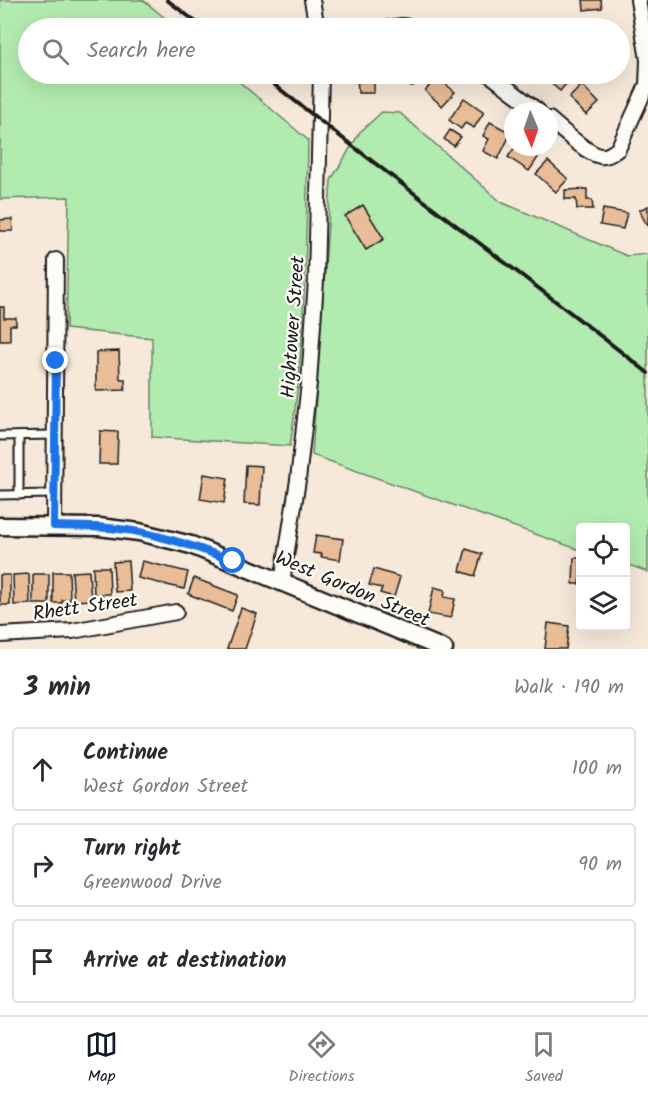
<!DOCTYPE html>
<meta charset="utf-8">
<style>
body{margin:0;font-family:Kalam,sans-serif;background:#f2f2f3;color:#2b2b33}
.controls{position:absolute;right:18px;bottom:18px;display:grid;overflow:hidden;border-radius:6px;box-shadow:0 6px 24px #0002}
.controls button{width:54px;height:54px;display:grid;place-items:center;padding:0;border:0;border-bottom:2px solid #e1e1e2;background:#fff;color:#2b2b33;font:30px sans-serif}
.compass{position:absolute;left:504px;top:102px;width:54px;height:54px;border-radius:50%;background:#fff;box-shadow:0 6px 24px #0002;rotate:178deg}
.stop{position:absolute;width:18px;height:18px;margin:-14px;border:4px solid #1a73e8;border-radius:50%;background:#fff}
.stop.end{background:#1a73e8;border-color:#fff;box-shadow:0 2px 6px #0008}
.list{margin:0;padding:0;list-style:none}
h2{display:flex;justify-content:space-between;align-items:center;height:78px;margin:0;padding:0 24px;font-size:26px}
h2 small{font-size:20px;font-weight:400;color:#7c7c81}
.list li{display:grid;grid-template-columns:39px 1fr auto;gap:18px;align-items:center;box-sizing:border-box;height:84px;margin:0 12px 12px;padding:0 12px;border:2px solid #e1e1e2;border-radius:6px}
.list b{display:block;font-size:22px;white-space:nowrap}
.list p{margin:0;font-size:20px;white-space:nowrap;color:#7c7c81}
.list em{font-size:20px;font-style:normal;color:#7c7c81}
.icon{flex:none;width:33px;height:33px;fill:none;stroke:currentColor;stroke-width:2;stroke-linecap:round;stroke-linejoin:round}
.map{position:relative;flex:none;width:648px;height:649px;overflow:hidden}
.search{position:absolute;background:#fff;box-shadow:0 6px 24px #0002;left:18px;right:18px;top:18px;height:66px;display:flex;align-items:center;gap:15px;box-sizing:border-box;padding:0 21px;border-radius:33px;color:#7c7c81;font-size:22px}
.sheet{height:366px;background:#fff}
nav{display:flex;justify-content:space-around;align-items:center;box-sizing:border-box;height:84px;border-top:2px solid #e1e1e2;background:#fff;font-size:16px;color:#7c7c81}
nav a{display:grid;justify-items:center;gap:3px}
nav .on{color:#111827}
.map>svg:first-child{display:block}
.green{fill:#b2ebaf;stroke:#678466;stroke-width:1.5}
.building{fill:#e8bd98;stroke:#1c1c1c;stroke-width:1.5}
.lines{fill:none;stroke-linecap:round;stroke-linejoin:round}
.service-casing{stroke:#1c1c1c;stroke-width:11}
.minor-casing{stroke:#1c1c1c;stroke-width:18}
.tertiary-casing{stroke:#1c1c1c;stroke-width:21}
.service{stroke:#fdfcf7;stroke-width:7}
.minor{stroke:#fdfcf7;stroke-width:14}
.tertiary{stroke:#fdfcf7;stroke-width:16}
.rail{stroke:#1c1c1c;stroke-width:4}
.route{stroke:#1a73e8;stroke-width:8}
.labels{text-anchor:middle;stroke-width:4.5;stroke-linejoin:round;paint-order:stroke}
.street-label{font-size:20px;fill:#1c1c1c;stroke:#fdfcf7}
</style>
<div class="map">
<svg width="648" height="649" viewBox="0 0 648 649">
<rect width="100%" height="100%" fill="#f7e9da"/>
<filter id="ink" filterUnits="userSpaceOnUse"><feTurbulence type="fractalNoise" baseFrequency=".0167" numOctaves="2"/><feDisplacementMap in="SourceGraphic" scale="12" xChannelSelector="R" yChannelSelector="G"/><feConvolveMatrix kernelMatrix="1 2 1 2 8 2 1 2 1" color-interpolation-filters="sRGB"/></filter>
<g filter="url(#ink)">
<g class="green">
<path d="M0,0h143l34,28h-149v46h202l78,66c-2,102 -2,204 -18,306l-138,-9v-99l-86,-9 3,-132 -69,2z"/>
<polygon points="382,112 400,113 501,202 627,256 648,254 648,572 626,564 626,528 580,528 580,550 312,455 331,180 360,132"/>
</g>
<g class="building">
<polygon points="583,0 601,0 602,8 584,10"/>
<polygon points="496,21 506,28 491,28"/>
<polygon points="357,74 374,74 374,93 358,93"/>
<polygon points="391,74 416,74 413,86 390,81"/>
<polygon points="543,74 566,74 571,78 560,91 541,75"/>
<polygon points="437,77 455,92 442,106 425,91"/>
<polygon points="582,85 599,103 586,115 569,98"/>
<polygon points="464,98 484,112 474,128 465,123 461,129 449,120"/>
<polygon points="490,122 511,133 498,159 483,151 489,139 483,136"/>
<polygon points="450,130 461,137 454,146 444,139"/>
<polygon points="515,147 526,147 539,156 529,171 508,157"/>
<polygon points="548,161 568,179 556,192 536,174"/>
<polygon points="587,189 587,200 592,200 593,209 577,209 576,199 565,199 565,190"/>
<polygon points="363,205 384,239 366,250 345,216"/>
<polygon points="648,206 648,227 639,210"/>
<polygon points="603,209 627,213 623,229 600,225"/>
<polygon points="12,219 13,231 0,231 0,220"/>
<polygon points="0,307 4,307 4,318 16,318 16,325 10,325 10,341 0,341"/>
<polygon points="119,351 120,379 125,379 125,390 96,391 96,352"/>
<polygon points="100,431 118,432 117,464 99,464"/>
<polygon points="246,465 262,466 260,505 244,504"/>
<polygon points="204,474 228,478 224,503 200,499"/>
<polygon points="316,535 343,539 340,560 321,557 322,554 313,553"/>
<polygon points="466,549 482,554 475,576 460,571"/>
<polygon points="574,558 580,558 580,584 573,584"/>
<polygon points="128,561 130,591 115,592 113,562"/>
<polygon points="142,561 188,572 184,589 138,578"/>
<polygon points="93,567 109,567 110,594 102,594 103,598 94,598"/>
<polygon points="374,569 400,577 394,597 380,593 382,588 369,585"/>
<polygon points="89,571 91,600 74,601 72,572"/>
<polygon points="53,572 69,572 70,600 62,600 62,603 53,603"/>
<polygon points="29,574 30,604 14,605 13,575"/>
<rect x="33" y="574" width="16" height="30"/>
<rect x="0" y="575" width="10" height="30"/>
<polygon points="194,578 238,595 232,611 188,594"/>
<polygon points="434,587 445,590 444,597 455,599 451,618 428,614"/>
<polygon points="241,608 257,614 245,649 227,649"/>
<polygon points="548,623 569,626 566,649 545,649"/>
</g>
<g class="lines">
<g class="service-casing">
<g id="service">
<polyline points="0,436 54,435"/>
<polyline points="0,495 53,494"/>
<polyline points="19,495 19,436"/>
</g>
</g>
<g class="minor-casing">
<g id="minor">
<polyline points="312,0 317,28"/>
<polyline points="388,28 402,26 418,28"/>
<polyline points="489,74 538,111"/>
<path d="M549,119c12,10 37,34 51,37 8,1 12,-3 18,-7l29,-64 1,-25 -10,-60"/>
<polyline points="54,526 56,260"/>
<polyline points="282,582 298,480 309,383 316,280 321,74"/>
<polyline points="0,635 72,631 176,612"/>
</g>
</g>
<g class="tertiary-casing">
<polyline id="tertiary" points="0,526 99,527 139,532 191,545 444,649"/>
</g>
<use href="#service" class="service"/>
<use href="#minor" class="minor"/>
<use href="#tertiary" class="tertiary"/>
<g class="rail">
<polyline points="167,0 204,28"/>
<path d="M261,74c127,102 259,198 387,299"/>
</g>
</g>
</g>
<g class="lines" filter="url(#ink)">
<path class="route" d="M56,361l-2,165c28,1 57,0 85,6 32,6 63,17 94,29"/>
</g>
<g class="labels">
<g class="street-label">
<text transform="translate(292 327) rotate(-86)" y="7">Hightower Street</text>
<text transform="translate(353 588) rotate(23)" y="7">West Gordon Street</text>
<text transform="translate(85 606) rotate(-8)" y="7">Rhett Street</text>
</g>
</g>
</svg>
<div class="controls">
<button><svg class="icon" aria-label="locate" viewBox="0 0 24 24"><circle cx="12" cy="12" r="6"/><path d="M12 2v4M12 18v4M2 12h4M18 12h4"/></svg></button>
<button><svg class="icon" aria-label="layers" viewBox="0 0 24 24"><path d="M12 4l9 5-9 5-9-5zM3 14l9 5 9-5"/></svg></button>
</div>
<svg class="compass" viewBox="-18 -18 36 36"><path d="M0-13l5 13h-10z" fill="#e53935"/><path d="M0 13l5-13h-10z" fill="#7c7c81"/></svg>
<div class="stop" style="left:233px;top:561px"></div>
<div class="stop end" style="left:56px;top:361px"></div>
<div class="search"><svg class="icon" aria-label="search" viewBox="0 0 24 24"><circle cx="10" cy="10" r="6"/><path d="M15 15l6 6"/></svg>Search here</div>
</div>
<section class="sheet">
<h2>3 min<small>Walk · 190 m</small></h2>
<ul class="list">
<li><svg class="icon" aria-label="ahead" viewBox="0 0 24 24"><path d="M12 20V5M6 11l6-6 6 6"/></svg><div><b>Continue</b><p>West Gordon Street</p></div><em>100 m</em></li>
<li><svg class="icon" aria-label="right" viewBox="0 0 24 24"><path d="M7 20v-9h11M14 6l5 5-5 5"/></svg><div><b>Turn right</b><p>Greenwood Drive</p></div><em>90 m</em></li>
<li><svg class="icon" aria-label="arrive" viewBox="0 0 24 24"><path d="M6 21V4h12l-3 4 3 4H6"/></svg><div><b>Arrive at destination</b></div></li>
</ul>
</section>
<nav>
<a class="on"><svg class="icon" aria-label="map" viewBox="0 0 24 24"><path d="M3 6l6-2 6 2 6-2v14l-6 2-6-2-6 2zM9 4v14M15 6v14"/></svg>Map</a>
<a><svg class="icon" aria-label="directions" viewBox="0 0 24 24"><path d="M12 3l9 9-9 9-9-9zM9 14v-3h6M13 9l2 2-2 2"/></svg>Directions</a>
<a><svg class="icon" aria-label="saved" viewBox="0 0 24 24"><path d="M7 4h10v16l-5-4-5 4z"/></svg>Saved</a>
</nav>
